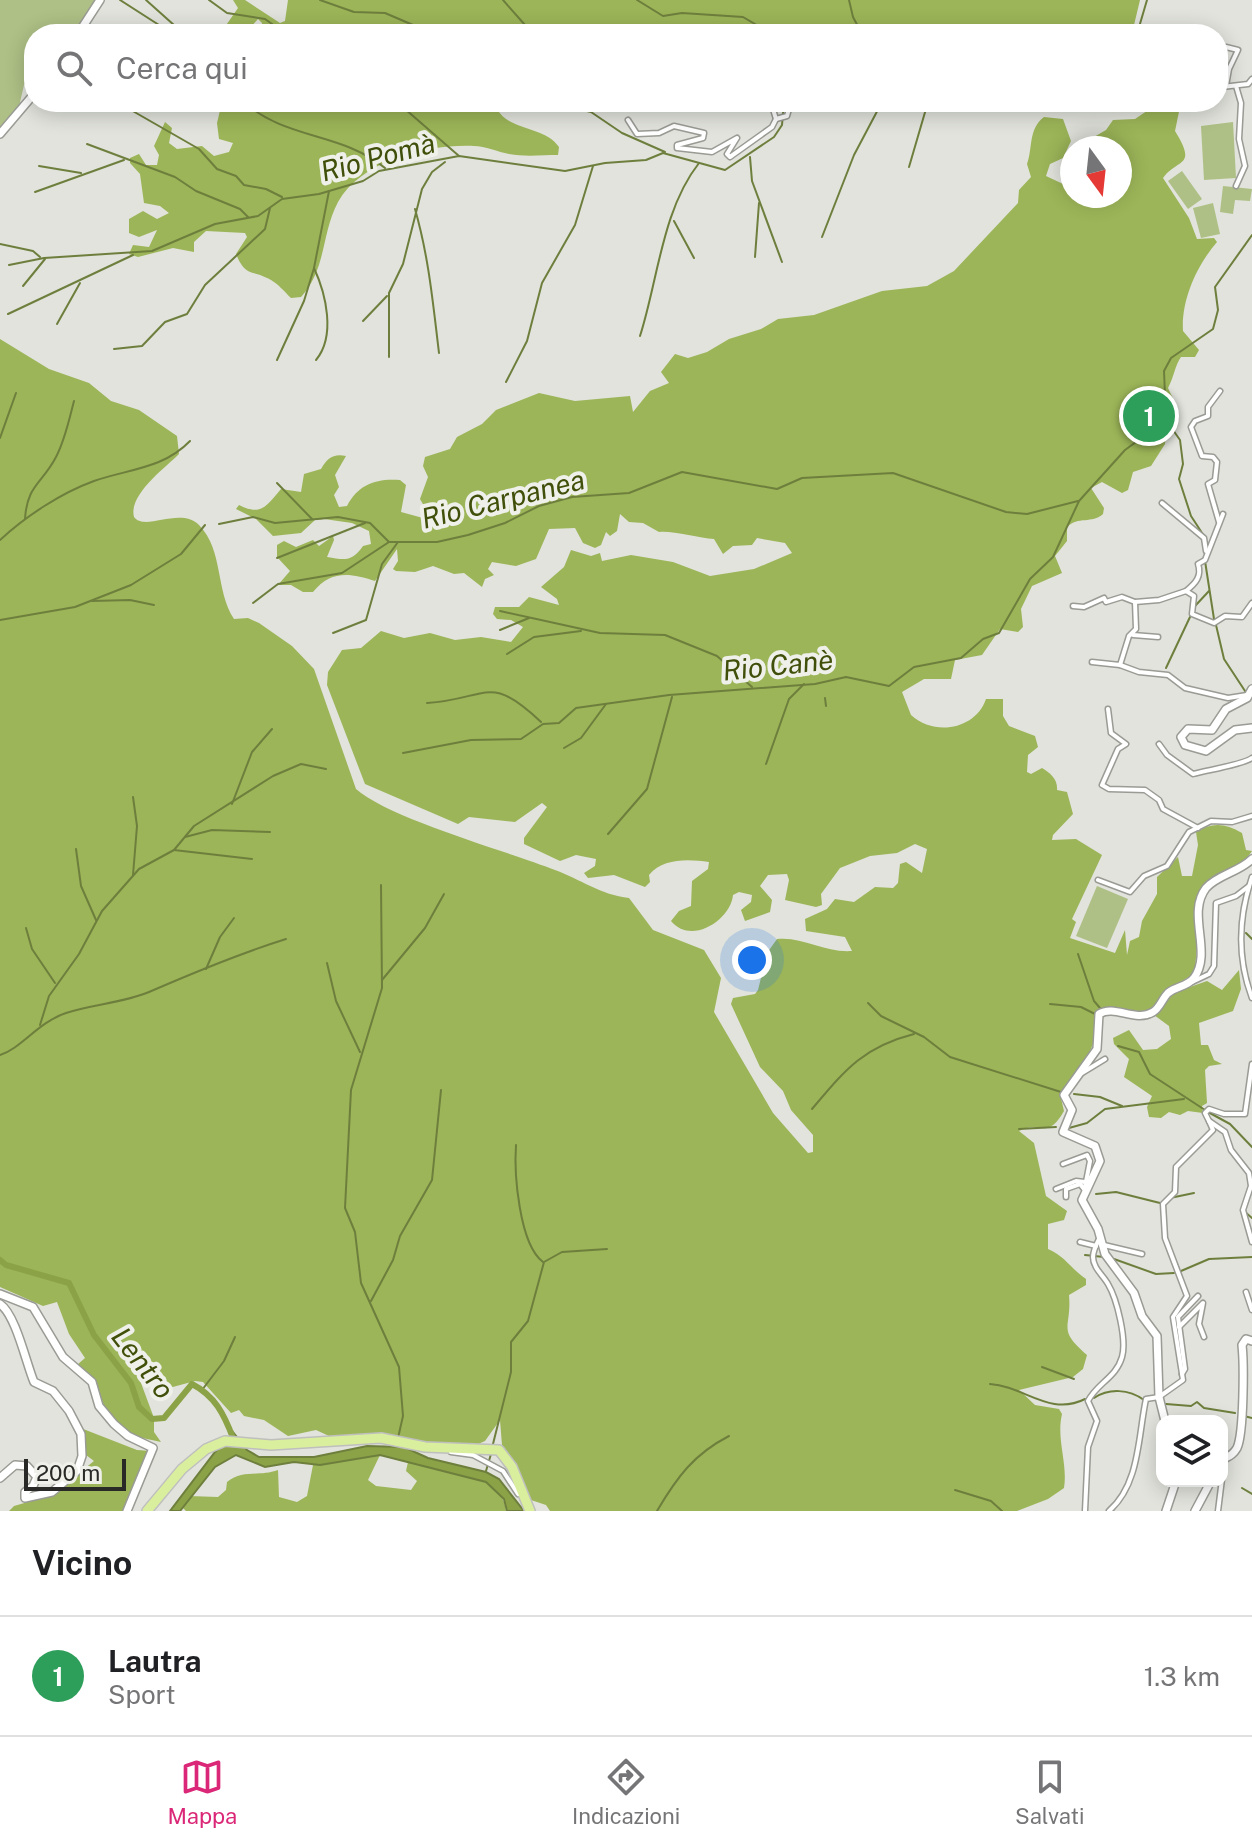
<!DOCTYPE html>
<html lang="it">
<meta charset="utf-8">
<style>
body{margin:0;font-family:"Public Sans",sans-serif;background:#f6f6f6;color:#202124}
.controls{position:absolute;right:24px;bottom:24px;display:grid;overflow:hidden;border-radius:16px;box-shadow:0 4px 20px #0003}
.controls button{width:72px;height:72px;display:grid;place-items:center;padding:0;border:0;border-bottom:2px solid #e0e0e0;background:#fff;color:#202124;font:40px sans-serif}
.compass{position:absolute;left:1060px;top:136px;width:72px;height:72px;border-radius:50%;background:#fff;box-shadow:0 4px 20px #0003;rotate:165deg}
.scale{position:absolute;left:24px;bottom:20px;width:102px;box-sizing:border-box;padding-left:8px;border:4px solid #292a28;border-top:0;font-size:22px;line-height:28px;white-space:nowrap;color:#292a28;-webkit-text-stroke:6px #eef0e9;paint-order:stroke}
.you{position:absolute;left:752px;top:960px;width:28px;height:28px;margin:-20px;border:6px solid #fff;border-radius:50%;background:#1a73e8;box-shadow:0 0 0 12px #1a73e833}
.badge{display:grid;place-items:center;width:52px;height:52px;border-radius:50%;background:#db2777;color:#fff;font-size:26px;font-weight:700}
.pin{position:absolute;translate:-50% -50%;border:4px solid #fff;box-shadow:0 2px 8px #0006}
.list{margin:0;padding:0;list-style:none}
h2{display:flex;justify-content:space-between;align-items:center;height:104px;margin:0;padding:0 32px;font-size:34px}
h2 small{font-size:26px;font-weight:400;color:#757577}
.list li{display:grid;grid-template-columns:52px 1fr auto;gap:24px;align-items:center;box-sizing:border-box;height:120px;padding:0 32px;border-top:2px solid #e0e0e0}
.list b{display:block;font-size:30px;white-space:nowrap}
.list p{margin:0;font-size:26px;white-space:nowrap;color:#757577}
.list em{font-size:26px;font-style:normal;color:#757577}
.icon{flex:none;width:44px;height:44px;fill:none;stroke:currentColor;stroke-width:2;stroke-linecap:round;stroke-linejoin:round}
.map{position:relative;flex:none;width:1252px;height:1511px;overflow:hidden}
.search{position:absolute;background:#fff;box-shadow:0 4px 20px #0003;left:24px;right:24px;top:24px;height:88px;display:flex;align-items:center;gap:20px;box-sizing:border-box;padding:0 28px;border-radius:32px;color:#757577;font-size:30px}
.sheet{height:224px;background:#fff}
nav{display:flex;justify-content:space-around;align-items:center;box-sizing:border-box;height:112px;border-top:2px solid #e0e0e0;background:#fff;font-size:22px;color:#757577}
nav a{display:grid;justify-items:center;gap:4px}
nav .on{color:#db2777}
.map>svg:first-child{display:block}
.green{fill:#aec085}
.forest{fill:#9cb558}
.water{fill:#8ba346;stroke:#6e7f3d;stroke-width:2}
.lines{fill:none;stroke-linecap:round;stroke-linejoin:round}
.stream{stroke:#6e7f3d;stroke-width:2}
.river{stroke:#8ba346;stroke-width:6}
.street-casing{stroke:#999b94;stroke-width:7}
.secondary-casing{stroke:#999b94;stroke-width:10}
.primary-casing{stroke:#bfbfbe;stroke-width:12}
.street{stroke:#fff;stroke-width:4}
.secondary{stroke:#fff;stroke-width:7}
.primary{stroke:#daef9e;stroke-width:9}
.labels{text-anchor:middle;stroke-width:8;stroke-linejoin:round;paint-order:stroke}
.water-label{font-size:28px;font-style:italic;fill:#404f09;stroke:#eef0e9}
</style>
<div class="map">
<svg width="1252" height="1511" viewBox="0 0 1252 1511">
<rect width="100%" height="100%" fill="#e1e3dc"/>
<g class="green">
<polygon points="0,0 97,0 75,34 34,34 34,64 29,70 32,75 24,85 18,111 0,131"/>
<polygon points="1233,122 1236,178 1204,180 1201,126"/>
<polygon points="1182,171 1202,199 1188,209 1168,181"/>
<polygon points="1223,186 1252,189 1250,201 1235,200 1233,214 1220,212"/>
<polygon points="1213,203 1220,234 1201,238 1193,208"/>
<polygon points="1097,886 1128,899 1107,948 1076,936"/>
</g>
<g class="forest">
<polygon points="233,0 245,0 280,23 285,21 288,0 1140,0 1134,25 1124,34 262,34 262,23 258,19 248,30 239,28 238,34 220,34 238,8"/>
<path d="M222,102h277l-2,7c12,22 48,17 62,38l-1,8c-16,0 -33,2 -49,-1 -11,-2 -24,-8 -35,-8 -46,-2 -112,14 -136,56 -17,32 -11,66 -37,95l-10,1c-7,-7 -13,-14 -20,-18 -19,-11 -25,-2 -35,-26l11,-17 -2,-4 -39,-2 -12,11v10l-21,-4 -35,9 -9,-3 4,-9 16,2 8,-17 -18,7 -10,-4v-14l14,-8 14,8 12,-6 -9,-7 -16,-3 -4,-29 -10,-11v-5l9,-4 7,11h11l2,-10 -5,-9 11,-24 7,6 -3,15 8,6 25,-3 12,10 15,-4 4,-9 -14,-4 -2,-16z"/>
<path d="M1160,102h21l-6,29c23,37 2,27 -12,47l26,40 8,21 17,-1 3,4c-20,23 -36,58 -34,89l16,19 -4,7h-14c-6,8 -7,20 -13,31l9,19 -10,14 -2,23 -14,22 -18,6 -5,18 -6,3 -20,-11 -11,6 13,20 -1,6c-11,10 -25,2 -36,13v14l-12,15 7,17 -30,13 -11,23 2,18 -5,5 -18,-3 -18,26 -27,5 -4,19h-27l-22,13 9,23c24,22 65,14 75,-16h17v17l6,10 26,10 3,11 -10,8 -1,17 4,2 11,-6c8,5 16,11 15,22l10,2 6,22 -20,21 -1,5 24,-1 26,16 -30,64 4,3 -6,16 45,15 10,-23 2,25 3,-14 9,-4 3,-16 15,-27v-17l21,-20 4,19h10l6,-31 -2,-13c16,-10 29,-9 46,1l4,17 6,1 -10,14 -42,28 -5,80 -30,19 -17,20 -40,-4 -12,6 -3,30 -7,17 -26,33 4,17c-18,31 -23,8 -45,20l15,12 12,53 21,15 -3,9 -16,4v25c17,7 23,20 38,30v6l-17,10c3,34 -13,33 18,60l-4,14 -10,8 -54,13 16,15 24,4 3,5c-6,25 6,49 2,74l-16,11 -31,12h-467l-4,-6 -15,-5 -18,-41 -11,-14 -2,-25 -15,21 -9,4 -59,-4 -20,-6 -68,1 -13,-6 -28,6 -24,-16 -20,-4 -5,-6 -8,3 -28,-31 -8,-1 -26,7 -11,-8 -20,-5 16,43v14l7,10 -28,-6 -12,-9 -16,-18 -9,-27 -19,-17 8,-7 -16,-24 -12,-32 -14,4 -43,-19v-948l49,30 40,14 22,18 28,9 38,26 2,18c-14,14 -51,41 -45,63 11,15 46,-11 65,8 25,26 16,65 35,94l14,-1 11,5 33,23 22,23 42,120c34,30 151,62 199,81 25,9 46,25 74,28l24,32 51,20 17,28 -7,34 59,101 35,40 5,-1v-17l-22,-25 -8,-19 -23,-24 -29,-63 2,-6 22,-4 3,-4 9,-37 10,-14c25,-3 48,14 75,12l-7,-14 -39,-6 -1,-12 22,-10 8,-10 19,3 21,-15 18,1 5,-5 2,-19 6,-2 16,11 5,-24 -12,-5 -18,9 -27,3 -30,12 -19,26 1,11 -6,2 -31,-7 4,-20 -2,-6 -19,1 -8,11 12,14 -2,12 -25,9 -4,-11 10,-8 1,-7 -13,-3 -6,3c-2,24 -41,51 -62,26l8,-10 12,-5 1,-25 16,-12 1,-7c-21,-3 -46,-4 -60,13l1,7 -5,5 -31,-12 -26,3 -4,-5 11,-7 1,-7 -20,-4 -16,6 -36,-17v-6l23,-31 -5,-4 -27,19 -46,-5 -11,7 -93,-40 -38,-99 1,-13 14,-22 19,-2 20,-17 23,7 26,-5 25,7 26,-3 30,5 12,-15 -12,-7 -14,-1 -4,-5 2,-7h24l10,-10 30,8 -2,-6 -16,-12 23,-20 7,-17 20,6 9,-3 2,8 29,-6 42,7 37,14 44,-7 38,-16 -7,-10 -28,-5 -5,7 -19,1 -10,8 -9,-15c-15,-1 -44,-9 -55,-7l-16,-9 -14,-1 -9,-8 -3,17 -7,5 -4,-4 -5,13 -6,3 -12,-5 -8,-15 -26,1 -13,30 -20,7 -24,-4 -4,7 6,6 -9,4 -3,8 -18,-14 -10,1 -21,-8 -18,6 -19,-1 -3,-2 5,-8 -1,-12 -22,32c-25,-8 -44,-11 -62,11h-10l-12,-7h-13l12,-14 -13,-14v-12l7,-4 12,6 17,-7 6,6 14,-10 1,4 -7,17c18,3 25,5 36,-11l8,-2 -2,-13 -17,-8 -28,-4 -9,1 -14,13 -28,3 -17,-17 -20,-10 3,-4c22,11 27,2 42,-16l20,3 3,-18 17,-5c6,-11 13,-16 25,-13l-11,19 4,12 -5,8 5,12 8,-1c11,-22 30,-28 53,-26l6,5 -5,27 22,6 4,-7 -7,-12 8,-22 -5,-11 2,-9 25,-8 7,-12 25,-13 14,-14 43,-17 36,8 55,-5 3,16 17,-21 19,-8 -8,-11 14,-18 13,4 19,-6 22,-13 32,-10 17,-10 36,-4 68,-24 45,-5 27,-15 64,-68 1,-13 12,-13 -4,-13c6,-16 1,-35 17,-47l19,2 8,22 -8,17 -13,6 -4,12 17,8h9v12h48v-48h-26v-11l12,-7 7,-10 22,-1z"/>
<polygon points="1239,970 1241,989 1233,1011 1199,1023 1201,1045 1208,1045 1214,1060 1222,1064 1209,1066 1205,1070 1207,1103 1202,1106 1203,1113 1188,1111 1180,1115 1169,1112 1161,1118 1149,1117 1147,1107 1152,1096 1124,1077 1129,1059 1114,1044 1113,1038 1129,1030 1143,1050 1157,1049 1171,1039 1169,1026 1154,1015 1170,994 1207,981 1222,990"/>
<polygon points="78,1427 137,1450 150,1451 126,1511 9,1511 14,1506 52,1495 94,1461 86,1455"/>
<path d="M369,1455h11l-12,25 8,6 35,4 6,-9 -11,-10 2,-9c29,10 95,8 98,49h-320l-4,-4 7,-11 29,1 8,-7 1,-8c16,-13 33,-5 51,-12l1,27 18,5 10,-6 6,-31z"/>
</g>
<polygon class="water" points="233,1432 247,1450 259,1457 314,1457 367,1446 404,1447 428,1458 486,1472 499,1479 524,1511 507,1511 504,1499 486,1482 380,1455 320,1465 294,1462 265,1467 236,1455 215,1467 180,1511 170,1511 215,1452 223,1445 232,1443 230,1433"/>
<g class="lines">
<g class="stream">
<polyline points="120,0 159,25 180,30"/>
<polyline points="146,0 184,34"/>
<polyline points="209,0 227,13 265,19 286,34"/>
<polyline points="320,0 354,12 385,13 434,34"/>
<polyline points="503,0 533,34"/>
<polyline points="637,0 663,16 682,13 743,17 772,34"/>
<polyline points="849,0 853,17 862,34"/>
<polyline points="1137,34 1147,0"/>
<polyline points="117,102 199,149 217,169 236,176 244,185 266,189 282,197"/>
<path d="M244,102c42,38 97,30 141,66"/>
<polyline points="397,102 459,156"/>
<polyline points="550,102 591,112 622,133 665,152"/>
<polyline points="87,144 175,177 196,191 240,209 248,217"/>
<polyline points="750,157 752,181 782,262"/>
<polyline points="39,166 81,173"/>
<polyline points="909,167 928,102"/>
<polyline points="35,192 124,160"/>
<path d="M415,209c14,49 18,95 24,144"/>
<polyline points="674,221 694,258"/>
<polyline points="822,237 854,155 882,102"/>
<polyline points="0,244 33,251 40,257"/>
<polyline points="755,257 759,203"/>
<polyline points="9,265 44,258 152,251 215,224 258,216 282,199 319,194 363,181 379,171 459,156 565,171 605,163 646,160 663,153 725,170 774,137 782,125 784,102"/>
<path d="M314,268c12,26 22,68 2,92"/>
<polyline points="23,286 45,259"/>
<polyline points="8,314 133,255"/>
<polyline points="363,321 387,296"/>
<polyline points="57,324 80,283"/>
<path d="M640,336c18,-56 22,-126 59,-173"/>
<polyline points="114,349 142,346 165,322 187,314 205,285 265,229 270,208"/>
<polyline points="389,357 389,293 403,264 422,189 432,172 445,162"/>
<polyline points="277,360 304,301 314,268 329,191"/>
<polyline points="506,382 527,341 542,283 575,225 593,166"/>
<polyline points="1166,420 1180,440 1183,464 1179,479 1191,516 1204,536"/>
<polyline points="0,438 16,393"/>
<polyline points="277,483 312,519"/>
<path d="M25,519c2,-34 17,-35 31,-62 9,-17 13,-37 18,-56"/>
<polyline points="219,524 253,517 275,523 338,517 370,523 389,542 437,542 468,535 505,523 539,506 572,497 629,493 682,472 777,489 802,478 893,473 1006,512 1027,514 1078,501"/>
<path d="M0,540c26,-24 61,-47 94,-59 34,-12 69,-12 96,-40"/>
<polyline points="277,558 365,523"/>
<polyline points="1205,561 1214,619"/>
<polyline points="92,601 130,600 154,605"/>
<polyline points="253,603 278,584 342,573 389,542"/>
<polyline points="1195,606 1209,591"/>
<polyline points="500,611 600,633 665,635 717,656 752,687"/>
<polyline points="0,620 75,607 131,585 181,554 205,525"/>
<polyline points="1216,625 1224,659 1247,694"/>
<polyline points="500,630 529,618"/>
<polyline points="333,633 366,620 382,564 398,542"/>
<polyline points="507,654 534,637 581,631"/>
<polyline points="1166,668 1190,617"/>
<polyline points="825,698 826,706"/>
<path d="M427,703c62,-4 61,-31 114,19"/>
<polyline points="564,748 581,738 606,704"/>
<polyline points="403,753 471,740 521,739 543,724 559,723 576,708 669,695 815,684 846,677 889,686 914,667 961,658 983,639 999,633 1030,579 1053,557 1079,501 1125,450 1166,420 1164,371 1171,358 1213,329 1218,310 1215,287 1252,235"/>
<polyline points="766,764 789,699 804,684"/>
<polyline points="232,804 252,752 272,729"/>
<polyline points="608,834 647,789 672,697"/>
<polyline points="185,837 212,830 270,832"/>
<polyline points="76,849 81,886 96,920"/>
<polyline points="174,850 252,859"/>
<polyline points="133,875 137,826 133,797"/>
<polyline points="381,885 382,988 351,1090 345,1208 355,1232 361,1283 399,1367 403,1416 398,1438"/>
<polyline points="26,928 32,949 55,983"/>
<polyline points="1246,933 1252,939"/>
<polyline points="1078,954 1094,1001 1100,1008"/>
<polyline points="327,963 336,1001 360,1052"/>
<polyline points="206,969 220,937 234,918"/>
<polyline points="382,980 425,928 444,894"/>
<polyline points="868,1003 881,1016 924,1037 950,1057 1061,1092"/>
<polyline points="1050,1004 1081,1007 1095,1014"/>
<polyline points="40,1025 49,996 79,954 102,911 139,869 174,850 194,826 273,776 301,764 326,769"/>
<polyline points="1118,1046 1139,1052 1150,1074 1205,1110"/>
<path d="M0,1055c22,-7 37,-32 66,-42 27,-9 57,-10 83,-21 46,-20 89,-38 137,-53"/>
<polyline points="1074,1094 1100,1097 1122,1106"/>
<path d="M812,1109c33,-39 51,-62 102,-75"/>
<polyline points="1208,1112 1230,1124 1252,1147"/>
<polyline points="1069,1128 1087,1123 1105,1109 1184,1099"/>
<polyline points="1019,1129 1056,1127"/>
<path d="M516,1145c-2,28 3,99 27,117"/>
<polyline points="1096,1194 1116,1192 1160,1203"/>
<polyline points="1170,1198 1194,1193"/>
<polyline points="1245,1212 1252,1218"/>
<polyline points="1085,1255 1104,1257"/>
<polyline points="1114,1259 1156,1274 1174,1273"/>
<polyline points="1181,1271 1209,1259 1252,1257"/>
<polyline points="371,1301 393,1260 400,1236 432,1180 441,1090"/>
<polyline points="1042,1367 1074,1379"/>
<path d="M990,1384c34,2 60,33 95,15"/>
<polyline points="202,1390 224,1361 235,1337"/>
<path d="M1094,1398c15,-10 35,-9 50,2"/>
<polyline points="1166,1404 1191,1406 1197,1402 1204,1408 1235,1413"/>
<polyline points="1244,1416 1252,1418"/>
<polyline points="492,1448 511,1372 511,1342 528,1321 544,1262 562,1252 607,1249"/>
<polyline points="486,1471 491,1454"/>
<polyline points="1242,1488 1252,1494"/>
<polyline points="955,1490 991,1501 1002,1511"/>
<path d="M657,1511c20,-34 37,-57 72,-75"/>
</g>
<path class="river" d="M0,1260l6,5 63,18 25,52 37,48 8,24 13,12 12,-1 28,-34c23,12 32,30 41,54"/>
<g class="street-casing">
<g id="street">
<polyline points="1226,86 1229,69 1238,50 1226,47"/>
<polyline points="1218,91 1222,87 1248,84 1252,79"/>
<polyline points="766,102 766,108 772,106 776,119"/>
<polyline points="916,102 933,107 942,102"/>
<polyline points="1069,102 1077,108 1090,102"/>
<polyline points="1194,102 1204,106 1209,102"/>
<polyline points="776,119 787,116 791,102"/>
<polyline points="628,120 637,134 659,133 674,126 704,133 703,138 677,145 677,148 712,152 737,138 727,154 730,157 772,127 776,119"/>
<polyline points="1236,186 1245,166 1239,139 1241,103 1236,86"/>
<polyline points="1162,503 1204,538 1206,551"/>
<polyline points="1219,522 1208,484 1215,480 1217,462 1213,457 1202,456 1191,427 1195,421 1208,416 1208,407 1220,391"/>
<path d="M1186,591c10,-8 16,-15 12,-27l7,-4 18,-46"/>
<polyline points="1135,602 1159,600 1186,591 1194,596 1192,614 1214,623 1225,616 1242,617 1252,603"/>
<polyline points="1073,606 1084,607 1104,598 1106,602 1122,597 1135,602 1136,629 1129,636 1120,665 1092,662"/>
<polyline points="1133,635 1158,637"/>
<polyline points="1120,665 1139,672 1168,675 1185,688 1228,698 1247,695"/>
<polyline points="1108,709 1111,733 1126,744 1118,749 1102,785 1109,789 1145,790 1159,800 1163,809 1198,828"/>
<path d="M1159,744l8,11 26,19c14,-4 49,-9 59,-16"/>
<path d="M1252,877c-14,41 -15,81 0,121"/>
<polyline points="1098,880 1130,892 1144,876 1167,866 1189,832 1211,821 1232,822 1252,816"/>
<polyline points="1192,982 1209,974 1214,966 1216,903 1236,896 1249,886"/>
<polyline points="1252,1064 1245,1114 1224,1114 1209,1109 1205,1113 1209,1121 1225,1132 1231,1150 1249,1173 1251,1186 1243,1210 1252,1242"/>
<polyline points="1082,1073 1105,1059"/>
<polyline points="1063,1164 1087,1155 1090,1161 1085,1187"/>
<polyline points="1056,1189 1076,1181 1085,1182"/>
<polyline points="1066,1197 1066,1189 1080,1184 1084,1189"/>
<polyline points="1080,1242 1096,1246"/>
<polyline points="1104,1245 1142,1254"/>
<polyline points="1246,1292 1252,1310"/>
<polyline points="1179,1327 1203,1303 1199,1324 1204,1337"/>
<polyline points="1182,1374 1185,1369 1178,1317 1198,1296"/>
<polyline points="451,1452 473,1455 503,1471 518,1494"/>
<path d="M1085,1511l3,-64 9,-26 -9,-20c9,-18 28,-23 34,-44 5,-17 -5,-58 -14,-73 -5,-9 -15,-16 -15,-27 0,-5 4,-14 6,-18"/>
<path d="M1109,1511c31,-27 29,-75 37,-112l13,-2 24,-17 -10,-63 14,-21 -22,-58 -2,-34 12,-12 1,-25 37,-37 -4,-9"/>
<polyline points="1218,1511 1222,1479"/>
</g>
</g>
<g class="secondary-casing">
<g id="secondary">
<polyline points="78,34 100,0"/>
<polyline points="0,134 34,94"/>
<polyline points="1252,689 1247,698 1226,709 1212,730 1188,729 1181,737 1185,745 1206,751 1235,730 1252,728"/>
<polyline points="0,1294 33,1307 63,1357 92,1382 99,1406 114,1424 128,1436 153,1448 127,1511"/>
<path d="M0,1304c16,11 26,59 34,78l19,9 16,20 12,23 1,22 -5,15 -25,21 -27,6v-6l8,-6 4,-9 -10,-11 -12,-1 -15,13"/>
<path d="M1165,1421l-6,-24 -2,-61 -15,-20 -8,-23 -29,-39 -7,-25 -16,-29 18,-39 -5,-15 -32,-14 9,-22 -8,-15 33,-46 2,-35c16,-10 36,9 54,-2 7,-4 9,-13 15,-19 8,-7 19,-6 26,-15 19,-26 -8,-64 12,-90 11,-13 33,-16 46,-29"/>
<path d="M1222,1460c7,-4 11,-5 15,-12 7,-15 7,-85 5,-103l4,-6 6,2"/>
<polyline points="1166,1511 1176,1481"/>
<polyline points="1195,1511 1211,1481"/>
</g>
</g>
<g class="primary-casing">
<polyline id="primary" points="147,1511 182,1469 206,1449 225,1441 271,1445 381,1438 425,1447 499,1450 512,1467 530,1511"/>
</g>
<use href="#street" class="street"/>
<use href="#secondary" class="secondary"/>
<use href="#primary" class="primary"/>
</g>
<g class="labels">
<g class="water-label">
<text transform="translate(378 157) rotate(-15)" y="10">Rio Pomà</text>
<text transform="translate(503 499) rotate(-14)" y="10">Rio Carpanea</text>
<text transform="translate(778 665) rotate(-6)" y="10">Rio Canè</text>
<text transform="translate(143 1363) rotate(52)" y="10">Lentro</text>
</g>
</g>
</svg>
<div class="controls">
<button><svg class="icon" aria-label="layers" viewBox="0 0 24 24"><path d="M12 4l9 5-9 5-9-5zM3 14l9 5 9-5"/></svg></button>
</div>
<svg class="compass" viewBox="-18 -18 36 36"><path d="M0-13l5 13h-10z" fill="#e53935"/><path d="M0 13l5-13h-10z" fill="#757577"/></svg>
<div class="scale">200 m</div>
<div class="you"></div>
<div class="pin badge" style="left:1149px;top:416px;background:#2e9e5b">1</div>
<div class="search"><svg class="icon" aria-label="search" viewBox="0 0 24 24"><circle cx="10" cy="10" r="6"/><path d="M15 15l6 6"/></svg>Cerca qui</div>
</div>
<section class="sheet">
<h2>Vicino<small></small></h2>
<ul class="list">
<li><span class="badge" style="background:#2e9e5b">1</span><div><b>Lautra</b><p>Sport</p></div><em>1.3 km</em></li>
</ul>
</section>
<nav>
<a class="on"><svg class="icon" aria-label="map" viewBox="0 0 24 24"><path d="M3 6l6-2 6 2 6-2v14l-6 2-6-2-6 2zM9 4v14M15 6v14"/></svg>Mappa</a>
<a><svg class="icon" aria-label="directions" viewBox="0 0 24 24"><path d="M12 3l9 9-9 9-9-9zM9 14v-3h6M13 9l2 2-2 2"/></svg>Indicazioni</a>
<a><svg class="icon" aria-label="saved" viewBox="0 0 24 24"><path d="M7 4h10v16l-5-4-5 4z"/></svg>Salvati</a>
</nav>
